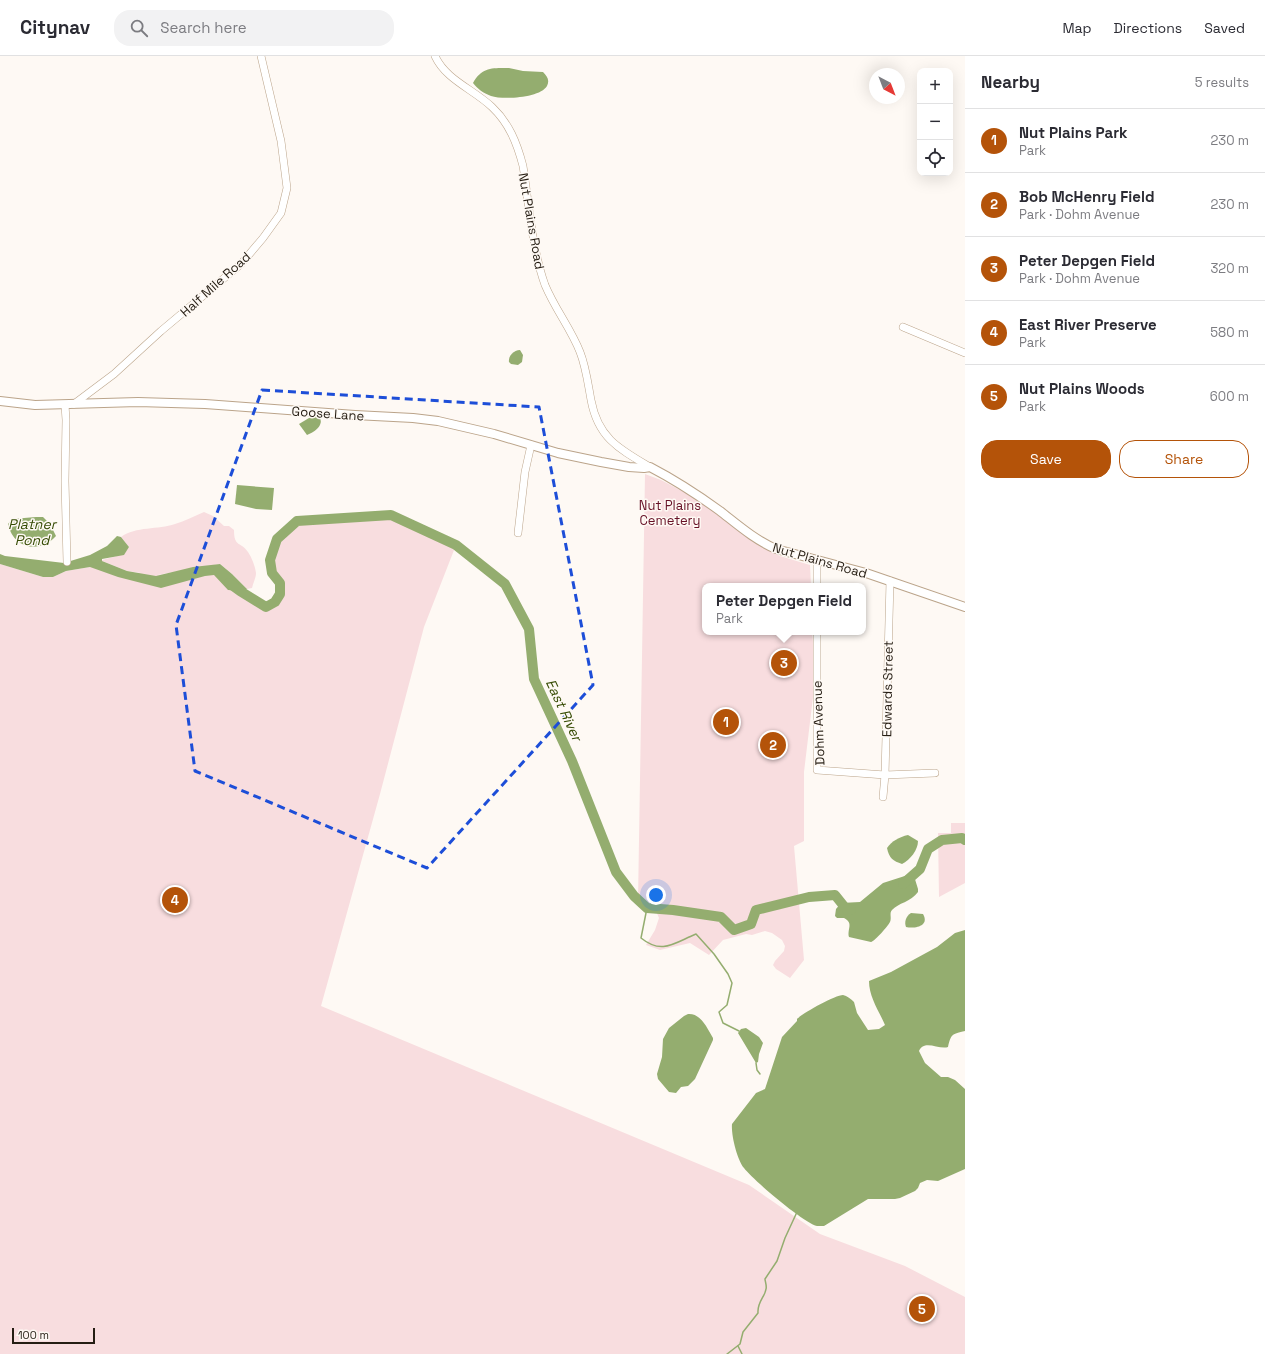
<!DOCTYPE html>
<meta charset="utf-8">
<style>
body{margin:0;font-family:"Space Grotesk",sans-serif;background:#f2f2f3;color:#2b2b33}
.controls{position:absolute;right:12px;top:12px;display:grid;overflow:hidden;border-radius:8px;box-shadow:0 4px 16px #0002}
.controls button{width:36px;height:36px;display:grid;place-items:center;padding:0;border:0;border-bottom:1px solid #e1e1e2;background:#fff;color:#2b2b33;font:20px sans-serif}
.compass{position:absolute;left:869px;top:12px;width:36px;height:36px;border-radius:50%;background:#fff;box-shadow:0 4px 16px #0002;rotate:138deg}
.scale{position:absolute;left:12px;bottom:10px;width:83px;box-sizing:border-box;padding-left:4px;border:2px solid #251d13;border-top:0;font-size:11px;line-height:14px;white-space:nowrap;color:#251d13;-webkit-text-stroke:3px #fef9f4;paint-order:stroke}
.you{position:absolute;left:656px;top:839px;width:14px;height:14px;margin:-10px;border:3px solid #fff;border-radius:50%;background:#1a73e8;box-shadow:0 0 0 6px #1a73e833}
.badge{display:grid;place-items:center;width:26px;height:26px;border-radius:50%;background:#b45309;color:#fff;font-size:13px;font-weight:700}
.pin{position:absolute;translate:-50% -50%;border:2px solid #fff;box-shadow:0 1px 4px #0006}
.popup{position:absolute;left:702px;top:527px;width:164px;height:52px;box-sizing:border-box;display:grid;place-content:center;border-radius:8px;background:#fff;filter:drop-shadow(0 1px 3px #0005);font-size:13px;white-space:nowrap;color:#7c7c81}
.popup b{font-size:15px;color:#2b2b33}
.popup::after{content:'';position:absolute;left:50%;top:100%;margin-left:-8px;border:8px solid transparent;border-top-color:#fff}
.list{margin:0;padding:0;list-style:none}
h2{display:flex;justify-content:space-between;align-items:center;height:52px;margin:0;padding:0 16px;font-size:17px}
h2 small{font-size:13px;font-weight:400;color:#7c7c81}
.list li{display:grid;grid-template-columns:26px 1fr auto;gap:12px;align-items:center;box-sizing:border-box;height:64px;padding:0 16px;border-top:1px solid #e1e1e2}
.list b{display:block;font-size:15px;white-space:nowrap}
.list p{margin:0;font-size:13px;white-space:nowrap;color:#7c7c81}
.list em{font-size:13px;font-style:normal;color:#7c7c81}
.actions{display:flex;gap:8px;padding:12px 16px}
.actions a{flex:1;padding:9px 0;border:1px solid #b45309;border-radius:16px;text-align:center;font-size:14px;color:#b45309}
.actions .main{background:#b45309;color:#fff}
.icon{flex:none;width:22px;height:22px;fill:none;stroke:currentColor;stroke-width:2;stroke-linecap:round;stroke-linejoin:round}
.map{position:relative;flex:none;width:965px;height:1298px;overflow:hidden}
header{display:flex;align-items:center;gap:24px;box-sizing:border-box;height:56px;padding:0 20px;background:#fff;border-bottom:1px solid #e1e1e2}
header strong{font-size:19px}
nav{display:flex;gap:22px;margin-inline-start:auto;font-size:14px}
.search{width:280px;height:36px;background:#f2f2f3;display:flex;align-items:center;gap:10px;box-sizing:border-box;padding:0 14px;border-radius:16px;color:#7c7c81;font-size:15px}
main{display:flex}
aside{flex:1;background:#fff}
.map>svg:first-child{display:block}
.green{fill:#f8dddf}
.water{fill:#94ad6f}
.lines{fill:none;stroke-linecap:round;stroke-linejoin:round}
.stream{stroke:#94ad6f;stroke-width:1.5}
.river{stroke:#94ad6f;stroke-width:10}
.minor-casing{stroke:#bba48a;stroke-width:8}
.tertiary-casing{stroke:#bba48a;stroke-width:10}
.minor{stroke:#fff;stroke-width:7}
.tertiary{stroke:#fff;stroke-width:8}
.marked{fill:none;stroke:#1d4ed8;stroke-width:3;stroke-dasharray:8 5;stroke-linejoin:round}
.labels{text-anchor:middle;stroke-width:3;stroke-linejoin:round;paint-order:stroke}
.street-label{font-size:13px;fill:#251d13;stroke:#fef9f4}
.park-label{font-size:13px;fill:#671026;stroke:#fef9f4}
.water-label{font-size:14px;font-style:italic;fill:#374c05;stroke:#fef9f4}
</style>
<header>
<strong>Citynav</strong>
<div class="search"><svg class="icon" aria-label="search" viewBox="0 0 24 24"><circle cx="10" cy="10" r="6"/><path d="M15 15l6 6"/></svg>Search here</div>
<nav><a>Map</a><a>Directions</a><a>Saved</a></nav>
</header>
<main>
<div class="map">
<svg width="965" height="1298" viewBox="0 0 965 1298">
<rect width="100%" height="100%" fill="#fef9f4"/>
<g class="green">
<polygon points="645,418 661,424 705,447 753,486 780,500 810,509 811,530 705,530 705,576 812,576 816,616 804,716 804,785 794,790 804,904 790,922 776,913 773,909 775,905 784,895 785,890 782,884 772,877 765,875 752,879 746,878 723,884 709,899 690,887 660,894 646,889 655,874 659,862 656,855 638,845"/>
<path d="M204,456l9,4 11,10h5l5,4c0,18 7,11 14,22 4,6 7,14 8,21 0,5 -3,10 -4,15l-5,1 -15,-15 -12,-10 -63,11 58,-4 18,10 7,10 26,16 9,-5 5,-8v-11l-8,-10 -2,-13 7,-21 20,-18 94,-6 65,30 -32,82 -44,167 -59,212 428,179 71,49 85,32 60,31v57h-965v-790l43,13h10l13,-6 24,-4 6,-5 28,11h17l-14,-2 -25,-10v-1l22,-6 5,-7 -8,-10c15,-11 37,-7 54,-13 10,-3 19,-8 29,-12z"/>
<polygon points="951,767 965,767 965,827 939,841 938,777 951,777"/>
</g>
<g class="water">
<path d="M509,12l14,3 20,1c4,4 7,8 4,14 -7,12 -44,14 -56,10 -8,-3 -13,-7 -18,-13 9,-16 19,-15 36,-15z"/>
<path d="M520,294l3,5 -1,7 -4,3 -7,-1 -2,-2c-1,-6 5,-12 11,-12z"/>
<path d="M317,359c10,8 -2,17 -10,20l-8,-11 10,-6z"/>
<polygon points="237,429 274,432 272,454 256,453 235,448"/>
<path d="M36,461h7l7,7 6,12c-16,18 -43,13 -48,-12l4,-5z"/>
<polygon points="117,480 121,481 129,491 124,499 102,503 102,505 127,515 156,520 193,511 220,508 232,518 247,533 240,535 228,534 214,519 205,520 161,532 118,521 90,511 66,515 53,521 43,521 0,508 0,498 5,500 64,507 90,499 107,490"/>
<path d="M908,779l10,6c0,9 -8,19 -16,23 -9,-3 -13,-6 -15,-16 5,-7 12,-11 21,-13z"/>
<path d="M911,818l3,2 4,13v3c-7,10 -20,11 -26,18 -3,3 0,8 -2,12 -2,4 -15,19 -19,20l-22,-5c-2,-8 5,-14 -5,-19h-7l-2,-2 1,-7 5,-6 19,-1 23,-19z"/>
<path d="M911,857l12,1c7,12 -8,15 -17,13 -2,-5 0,-11 5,-14z"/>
<path d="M965,874v101c-13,3 -14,3 -17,16 -9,3 -24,-8 -29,4l6,12 16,14h7l7,3 10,9v80l-27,12 -11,-1 -7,3 -2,5 -3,3 -15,7 -5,1h-27l-44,27c-1,0 -6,0 -7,0 -13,-3 -64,-46 -73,-58 -7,-9 -13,-33 -12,-44l24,-31 9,-4 17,-52 15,-16v-2c6,-6 38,-24 46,-24 4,1 8,4 11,7l3,11 11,17 11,-1 6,-4c-6,-14 -16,-28 -16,-44l22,-9 46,-25 18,-14z"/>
<path d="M688,958c13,-1 19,14 25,24v2l-18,39 -7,7 -7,1 -5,6 -7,-1 -11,-13 -1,-5 5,-17 1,-18 6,-11 15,-12z"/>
<polygon points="746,972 759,981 763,987 759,998 758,1006 756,1007 738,977 741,973"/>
</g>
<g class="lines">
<g class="stream">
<path d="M647,852l-6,30c21,17 33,5 55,-4l18,20 14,20 4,9 -5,22 -8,7 4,11 16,8"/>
<polyline points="756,1007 757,1014 760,1018"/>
<polyline points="738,1290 742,1298"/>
<path d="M727,1298l13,-10 3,-12 15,-19c-1,-11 7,-16 8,-24 1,-3 -1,-8 -1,-10l12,-18 8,-23 12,-26"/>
</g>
<g class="river">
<polyline points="229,527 240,535 266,551 275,546 280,538 280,527 272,517 270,504 277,483 297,465 391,459 456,489 505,528 529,573 534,623 572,705 616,816 634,840 647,852 673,854 721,861 734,874 751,868 756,854 809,841 835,839 847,854 851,854"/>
<polyline points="903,828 920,813 928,793 942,784 962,782 965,784"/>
</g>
<g class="minor-casing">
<g id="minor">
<path d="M435,0c11,24 38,33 57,51 17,16 25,36 31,59 6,38 9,83 22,119 10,24 26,44 35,67 6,15 8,32 11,48 7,38 28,49 59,67"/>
<polyline points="903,271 965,297"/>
<polyline points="74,348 114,318 161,275 241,208 263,182 281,157 287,132 281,85 261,0"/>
<polyline points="65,349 66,364 65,425 67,506"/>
<polyline points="518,477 525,416 531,389"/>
<polyline points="817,503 817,530"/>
<polyline points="817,576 817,714 885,719 935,717"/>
<polyline points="883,741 885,719 890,525"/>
</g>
</g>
<g class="tertiary-casing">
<path id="tertiary" d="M0,345l35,4 103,-3 67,2 150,11 58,3 25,3 56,13 64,19 43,9 28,5 15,1 6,-1c25,13 48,28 70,44 18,14 35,29 56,38l90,24 99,34"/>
</g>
<use href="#minor" class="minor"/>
<use href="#tertiary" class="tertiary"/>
</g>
<path class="marked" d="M262,334l277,17 54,278 -166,183 -232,-97 -19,-146z"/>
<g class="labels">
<g class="street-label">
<text transform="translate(532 165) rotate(80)" y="5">Nut Plains Road</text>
<text transform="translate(215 228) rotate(-42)" y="5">Half Mile Road</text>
<text transform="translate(328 357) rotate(4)" y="5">Goose Lane</text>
<text transform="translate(820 504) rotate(16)" y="5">Nut Plains Road</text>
<text transform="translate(887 633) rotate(-89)" y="5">Edwards Street</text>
<text transform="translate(818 667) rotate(-92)" y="5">Dohm Avenue</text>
</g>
<g class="park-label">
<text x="670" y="454">Nut Plains<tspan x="670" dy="15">Cemetery</tspan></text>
</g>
<g class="water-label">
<text x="32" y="473">Platner<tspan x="32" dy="16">Pond</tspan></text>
<text transform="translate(564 654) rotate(65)" y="5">East River</text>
</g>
</g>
</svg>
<div class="controls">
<button>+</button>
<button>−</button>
<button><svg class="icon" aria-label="locate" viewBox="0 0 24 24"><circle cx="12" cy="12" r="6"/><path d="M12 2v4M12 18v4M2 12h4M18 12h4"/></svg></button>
</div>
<svg class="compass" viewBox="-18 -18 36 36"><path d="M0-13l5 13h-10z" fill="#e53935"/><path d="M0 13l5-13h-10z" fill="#7c7c81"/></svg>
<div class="scale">100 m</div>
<div class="you"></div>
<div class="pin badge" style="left:726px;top:666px">1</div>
<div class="pin badge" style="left:773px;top:689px">2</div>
<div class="pin badge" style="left:784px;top:607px">3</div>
<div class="popup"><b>Peter Depgen Field</b>Park</div>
<div class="pin badge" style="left:175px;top:844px">4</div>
<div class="pin badge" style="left:922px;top:1253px">5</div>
</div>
<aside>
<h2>Nearby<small>5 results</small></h2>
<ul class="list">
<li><span class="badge">1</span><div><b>Nut Plains Park</b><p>Park</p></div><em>230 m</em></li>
<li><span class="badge">2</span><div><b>Bob McHenry Field</b><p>Park · Dohm Avenue</p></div><em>230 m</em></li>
<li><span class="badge">3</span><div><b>Peter Depgen Field</b><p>Park · Dohm Avenue</p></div><em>320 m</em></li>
<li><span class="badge">4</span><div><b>East River Preserve</b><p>Park</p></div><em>580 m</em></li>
<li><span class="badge">5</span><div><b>Nut Plains Woods</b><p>Park</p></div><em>600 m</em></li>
</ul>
<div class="actions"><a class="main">Save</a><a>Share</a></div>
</aside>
</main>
